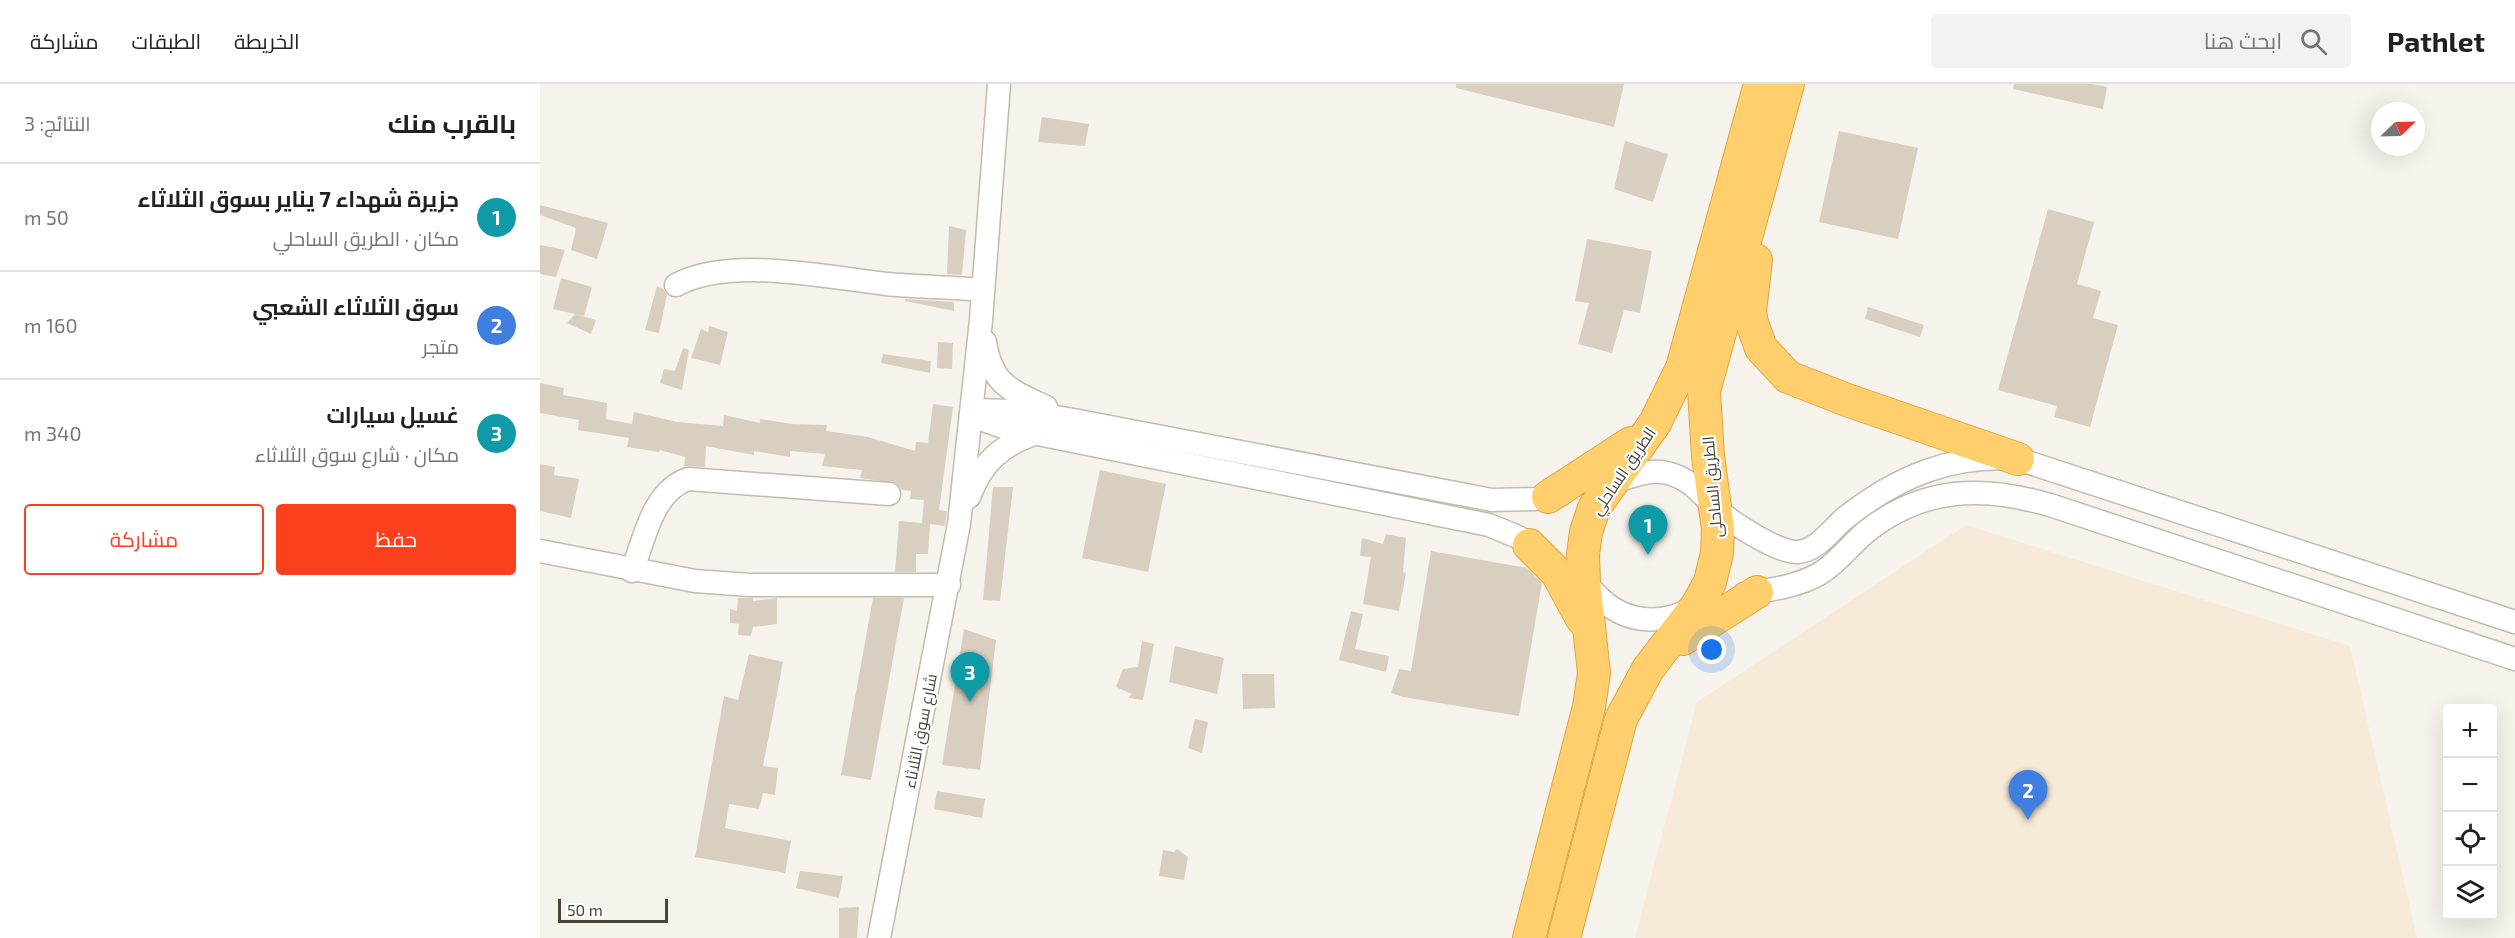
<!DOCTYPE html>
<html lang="ar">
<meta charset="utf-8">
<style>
body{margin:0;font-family:"Exo 2",Cairo,sans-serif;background:#f2f2f2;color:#202124;direction:rtl}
.controls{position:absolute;right:18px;bottom:18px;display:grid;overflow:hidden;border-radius:6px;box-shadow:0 6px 24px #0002}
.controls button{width:54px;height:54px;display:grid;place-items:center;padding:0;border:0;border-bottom:2px solid #e0e0e0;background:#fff;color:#202124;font:30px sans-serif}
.compass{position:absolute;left:1831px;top:18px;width:54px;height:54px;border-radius:50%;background:#fff;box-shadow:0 6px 24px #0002;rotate:67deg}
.scale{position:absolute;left:18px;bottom:15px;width:110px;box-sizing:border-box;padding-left:6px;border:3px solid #4b4439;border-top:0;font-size:16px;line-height:21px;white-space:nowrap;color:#4b4439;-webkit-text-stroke:4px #fff;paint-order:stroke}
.you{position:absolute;left:1172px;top:566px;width:21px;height:21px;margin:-15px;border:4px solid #fff;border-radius:50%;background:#1a73e8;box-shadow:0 0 0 9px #1a73e833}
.badge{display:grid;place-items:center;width:39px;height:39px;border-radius:50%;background:#fc3f1d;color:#fff;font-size:20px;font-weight:700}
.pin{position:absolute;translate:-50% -50px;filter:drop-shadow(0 2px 3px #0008)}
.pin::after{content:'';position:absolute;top:32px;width:21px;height:18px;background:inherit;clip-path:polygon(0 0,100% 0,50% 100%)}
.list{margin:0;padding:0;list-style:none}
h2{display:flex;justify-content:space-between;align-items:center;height:78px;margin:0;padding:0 24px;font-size:26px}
h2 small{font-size:20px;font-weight:400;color:#757577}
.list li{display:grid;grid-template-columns:39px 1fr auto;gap:18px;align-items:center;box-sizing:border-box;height:108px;padding:0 24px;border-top:2px solid #e0e0e0}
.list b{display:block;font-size:22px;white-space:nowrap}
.list p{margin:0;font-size:20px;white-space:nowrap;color:#757577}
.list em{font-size:20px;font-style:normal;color:#757577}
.actions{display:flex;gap:12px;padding:18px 24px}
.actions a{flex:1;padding:14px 0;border:2px solid #fc3f1d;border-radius:6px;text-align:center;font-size:21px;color:#fc3f1d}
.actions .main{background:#fc3f1d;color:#fff}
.icon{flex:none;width:33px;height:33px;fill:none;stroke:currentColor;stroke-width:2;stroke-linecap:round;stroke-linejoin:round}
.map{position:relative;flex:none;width:1975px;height:854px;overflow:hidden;direction:ltr}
header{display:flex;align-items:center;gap:36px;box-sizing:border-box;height:84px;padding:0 30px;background:#fff;border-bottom:2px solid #e0e0e0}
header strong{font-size:28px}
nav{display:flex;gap:33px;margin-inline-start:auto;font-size:21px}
.search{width:420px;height:54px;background:#f2f2f2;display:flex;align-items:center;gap:15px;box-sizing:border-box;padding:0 21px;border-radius:6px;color:#757577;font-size:22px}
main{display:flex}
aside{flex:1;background:#fff}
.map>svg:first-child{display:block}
.commercial{fill:#f7ead8}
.building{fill:#d8cfc1}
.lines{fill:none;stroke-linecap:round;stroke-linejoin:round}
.minor-casing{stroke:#c2bbae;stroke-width:25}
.highway-casing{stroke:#e0a43c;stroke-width:34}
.minor{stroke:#fff;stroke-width:22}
.highway{stroke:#ffcf6e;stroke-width:32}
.labels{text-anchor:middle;stroke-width:4.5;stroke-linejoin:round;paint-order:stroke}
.street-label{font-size:16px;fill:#4b4439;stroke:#fff}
</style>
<header>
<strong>Pathlet</strong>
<div class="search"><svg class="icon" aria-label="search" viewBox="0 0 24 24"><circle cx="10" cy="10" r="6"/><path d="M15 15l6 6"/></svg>ابحث هنا</div>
<nav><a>الخريطة</a><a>الطبقات</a><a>مشاركة</a></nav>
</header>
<main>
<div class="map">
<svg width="1975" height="854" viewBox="0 0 1975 854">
<rect width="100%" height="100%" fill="#f6f3ec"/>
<polygon class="commercial" points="1426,441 1810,562 1877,854 1095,854 1157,618"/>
<g class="building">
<polygon points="916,0 1084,0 1074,43 916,4"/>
<polygon points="1474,0 1552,0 1567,3 1563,25 1473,5"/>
<polygon points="502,33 549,40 545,62 498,58"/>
<polygon points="1299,47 1378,64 1358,155 1279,138"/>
<polygon points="1085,57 1128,70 1113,118 1074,105"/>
<polygon points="0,121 68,139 57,175 31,166 36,144 0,131"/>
<polygon points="1508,125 1554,138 1537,200 1561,207 1553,234 1578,241 1550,343 1514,333 1517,322 1458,306"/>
<polygon points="409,142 426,146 422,191 407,190"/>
<polygon points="1047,155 1112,167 1100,229 1084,226 1072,269 1038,260 1049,219 1035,217"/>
<polygon points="0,161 25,166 16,193 0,190"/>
<polygon points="21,194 52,203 44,232 13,225"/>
<polygon points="117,202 123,205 127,211 119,249 105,246"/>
<polygon points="365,215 414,218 414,227 365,217"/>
<polygon points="1328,223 1384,241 1380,253 1325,235"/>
<polygon points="35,230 56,236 51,250 27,239"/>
<polygon points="169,242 188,248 180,281 151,274 161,245 168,248"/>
<polygon points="398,258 413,259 412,285 397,284"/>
<polygon points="143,264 149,266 142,306 120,299 124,285 135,287"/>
<polygon points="343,270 391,277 390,289 341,279"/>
<polygon points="0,299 24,304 23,311 67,319 66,335 92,340 94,328 137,338 183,342 184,331 220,339 220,335 252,340 287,341 286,347 328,353 375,367 376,358 388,359 393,320 413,323 399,426 407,427 405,442 390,440 388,470 376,470 376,488 355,488 359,437 382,439 384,416 370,415 371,407 362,406 356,399 320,394 322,386 282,382 285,370 250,367 250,373 214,367 214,371 166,362 165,383 144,382 145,373 120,366 119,368 87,363 89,354 38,346 39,336 0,329"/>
<polygon points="0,380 15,383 14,391 39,395 31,434 0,427"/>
<polygon points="560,386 626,400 608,488 542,474"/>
<polygon points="453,403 473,403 460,517 443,516"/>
<polygon points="846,450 866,454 863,488 866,489 859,527 823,520 831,473 820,472 822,454 843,460"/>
<polygon points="891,467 987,484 1002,499 979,632 863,613 851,609 859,585 871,587"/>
<polygon points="198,514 213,514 213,517 237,514 237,540 213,543 211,552 198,551 199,540 190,539 190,525 197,527"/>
<polygon points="333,514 364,514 331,696 301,691"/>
<polygon points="811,527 823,530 815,565 849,572 846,588 799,576"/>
<polygon points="424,545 456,556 440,686 402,681"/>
<polygon points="602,557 614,560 603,616 588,614 592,610 576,603 583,585 598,583"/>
<polygon points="635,562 684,574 677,610 629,598"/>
<polygon points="209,570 243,578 223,682 238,684 235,711 223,709 219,725 189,720 185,744 251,757 245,789 155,773 184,612 198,616"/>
<polygon points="702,590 734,590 735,624 703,625"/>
<polygon points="655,635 668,638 662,669 648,664"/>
<polygon points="397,707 445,715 442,734 394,725"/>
<polygon points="637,765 648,773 644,796 619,792 623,766 634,768"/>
<polygon points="260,787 303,792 299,814 256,804"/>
<polygon points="319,823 317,854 299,854 299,824"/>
</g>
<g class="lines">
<g class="minor-casing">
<g id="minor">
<path d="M136,201c55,-29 149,-8 210,-1 32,3 64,3 97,6"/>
<path d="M445,258c7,43 25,48 61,65"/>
<polyline points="433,326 478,327 528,335 952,416 995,415 1022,410"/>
<polyline points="432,332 463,343 949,441 978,453 1002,468"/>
<path d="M1069,399c18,-4 34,-13 53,-11 25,4 36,18 52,34 14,15 64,47 84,46 20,-2 33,-22 47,-34 52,-41 106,-64 173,-59l497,163"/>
<path d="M429,413c13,-35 32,-52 68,-64"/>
<polyline points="0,467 155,497 210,501 409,501"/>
<path d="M92,487c13,-33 20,-79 56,-92l201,15"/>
<path d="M1042,496c7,6 13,14 20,20 26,24 63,25 92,7"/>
<path d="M1204,510c25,-4 52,-7 75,-20 19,-11 31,-29 48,-43 58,-45 116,-45 183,-26l465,154"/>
<polyline points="339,854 419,440 441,236 459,0"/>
</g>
</g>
<g class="highway-casing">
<g id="highway">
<polyline points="1216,176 1210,227 1212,239 1221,264 1248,293 1307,316 1478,375"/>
<polyline points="1008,413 1091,359"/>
<polyline points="989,461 1017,489 1042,535"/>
<polyline points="1143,555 1217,508"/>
<polyline points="989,854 1049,623 1054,589 1044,497 1043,471 1046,448 1054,424 1115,339 1142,284 1220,0"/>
<polyline points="1024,854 1081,635 1108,585 1158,520 1170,498 1177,469 1178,445 1168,372 1164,307 1248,0"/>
</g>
</g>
<use href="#minor" class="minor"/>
<use href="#highway" class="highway"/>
</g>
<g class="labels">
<g class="street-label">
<text transform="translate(1083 387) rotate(-56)" y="6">الطريق الساحلي</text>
<text transform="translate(1172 403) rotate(-95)" y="6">الطريق الساحلى</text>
<text transform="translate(380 647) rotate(-79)" y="6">شارع سوق الثلاثاء</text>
</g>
</g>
</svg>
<div class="controls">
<button>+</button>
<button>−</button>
<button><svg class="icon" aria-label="locate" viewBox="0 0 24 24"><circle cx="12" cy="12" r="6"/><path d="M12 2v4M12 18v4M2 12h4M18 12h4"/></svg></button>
<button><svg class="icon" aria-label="layers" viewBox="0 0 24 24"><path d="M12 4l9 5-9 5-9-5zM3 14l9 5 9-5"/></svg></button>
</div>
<svg class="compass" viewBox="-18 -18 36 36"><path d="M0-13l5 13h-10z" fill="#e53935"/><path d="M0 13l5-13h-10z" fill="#757577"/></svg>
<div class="scale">50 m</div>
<div class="you"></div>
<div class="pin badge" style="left:1108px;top:471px;background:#0f9aa8">1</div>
<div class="pin badge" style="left:1488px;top:736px;background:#3f7fe0">2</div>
<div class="pin badge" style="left:430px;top:618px;background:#0f9aa8">3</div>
</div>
<aside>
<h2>بالقرب منك<small>النتائج: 3</small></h2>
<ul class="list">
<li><span class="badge" style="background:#0f9aa8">1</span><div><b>جزيرة شهداء 7 يناير بسوق الثلاثاء</b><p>مكان · الطريق الساحلي</p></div><em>50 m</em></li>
<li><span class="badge" style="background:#3f7fe0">2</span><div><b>سوق الثلاثاء الشعبي</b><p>متجر</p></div><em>160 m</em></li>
<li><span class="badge" style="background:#0f9aa8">3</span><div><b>غسيل سيارات</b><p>مكان · شارع سوق الثلاثاء</p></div><em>340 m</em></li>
</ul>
<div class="actions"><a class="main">حفظ</a><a>مشاركة</a></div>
</aside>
</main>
